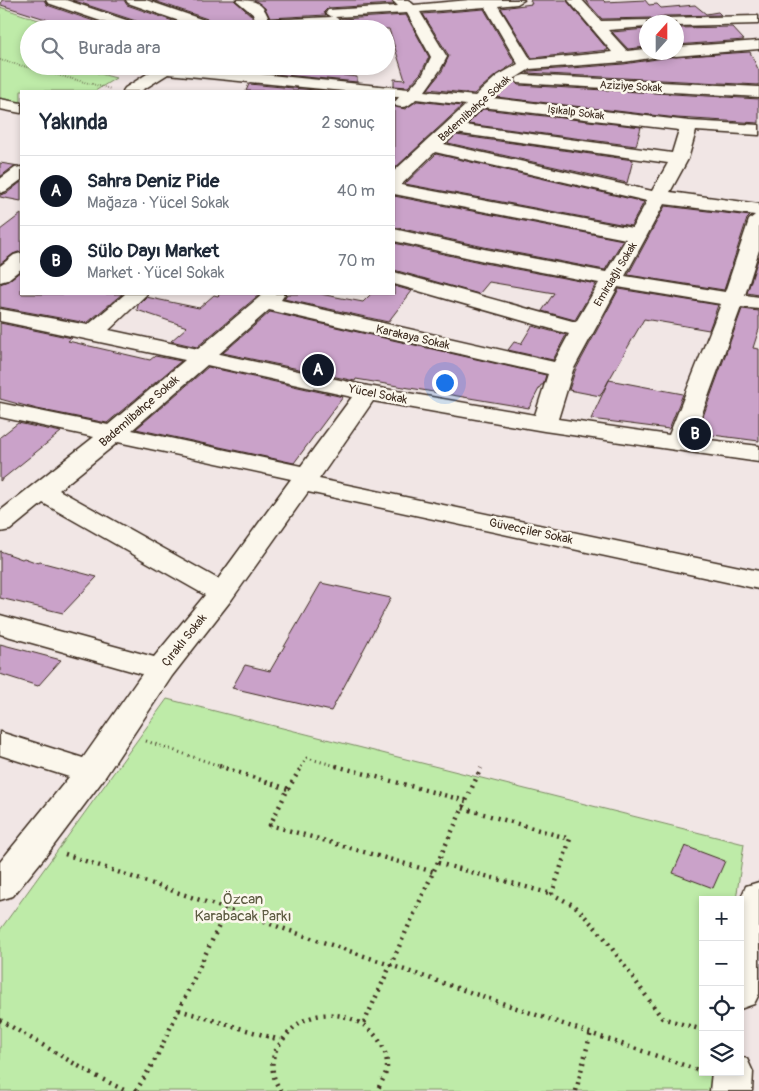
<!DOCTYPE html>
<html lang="tr">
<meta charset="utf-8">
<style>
body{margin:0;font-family:Pangolin,sans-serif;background:#f6f6f7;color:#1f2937}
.controls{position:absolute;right:15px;bottom:15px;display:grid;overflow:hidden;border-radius:0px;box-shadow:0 2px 8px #0003}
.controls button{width:45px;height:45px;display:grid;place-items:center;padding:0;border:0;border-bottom:1px solid #e0e1e3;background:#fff;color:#1f2937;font:25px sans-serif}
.compass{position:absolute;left:639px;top:15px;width:45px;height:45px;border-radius:50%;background:#fff;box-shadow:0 2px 8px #0003;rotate:21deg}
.you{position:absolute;left:444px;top:382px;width:18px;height:18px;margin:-12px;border:4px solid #fff;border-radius:50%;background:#1a73e8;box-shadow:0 0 0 8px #1a73e833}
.badge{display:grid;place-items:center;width:32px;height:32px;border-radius:50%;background:#111827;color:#fff;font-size:16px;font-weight:700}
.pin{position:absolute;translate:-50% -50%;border:2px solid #fff;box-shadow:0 1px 5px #0006}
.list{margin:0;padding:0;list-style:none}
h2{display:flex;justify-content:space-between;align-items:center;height:65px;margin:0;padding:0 20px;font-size:21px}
h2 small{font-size:16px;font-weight:400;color:#747a83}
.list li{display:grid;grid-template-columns:32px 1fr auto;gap:15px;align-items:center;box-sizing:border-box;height:70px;padding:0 20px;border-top:1px solid #e0e1e3}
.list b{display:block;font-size:19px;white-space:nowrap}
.list p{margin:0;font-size:16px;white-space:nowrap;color:#747a83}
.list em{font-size:16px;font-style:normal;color:#747a83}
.icon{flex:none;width:28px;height:28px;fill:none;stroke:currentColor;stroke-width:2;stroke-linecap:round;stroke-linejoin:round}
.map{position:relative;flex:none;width:759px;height:1091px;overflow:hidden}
.search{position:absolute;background:#fff;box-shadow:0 2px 8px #0003;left:20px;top:20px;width:375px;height:55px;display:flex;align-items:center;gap:12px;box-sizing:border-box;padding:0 18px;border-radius:28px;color:#747a83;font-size:19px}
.panel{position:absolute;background:#fff;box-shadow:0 2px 8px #0003;left:20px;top:90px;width:375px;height:205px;border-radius:0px}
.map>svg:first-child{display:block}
.green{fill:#beeba8;stroke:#7c8a63}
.building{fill:#caa2c9;stroke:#3b2a1e}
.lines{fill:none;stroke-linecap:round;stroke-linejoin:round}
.street-casing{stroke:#3b2a1e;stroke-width:3}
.path-far2{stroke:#3b2a1e;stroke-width:2;stroke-dasharray:0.5 2;stroke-linecap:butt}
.path-far1{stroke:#3b2a1e;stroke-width:3;stroke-dasharray:1 4;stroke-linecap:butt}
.path{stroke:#3b2a1e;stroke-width:4.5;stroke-dasharray:2 5;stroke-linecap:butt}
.street{fill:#fbf7ec;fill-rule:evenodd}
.labels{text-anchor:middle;stroke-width:5;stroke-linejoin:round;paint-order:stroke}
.far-street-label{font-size:11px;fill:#3b2a1e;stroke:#fbf7ec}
.street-label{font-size:12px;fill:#3b2a1e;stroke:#fbf7ec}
.near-park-label{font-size:15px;fill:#5c5a40;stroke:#fbf7ec}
</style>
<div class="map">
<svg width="759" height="1091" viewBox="0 0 759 1091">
<rect width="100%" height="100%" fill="#f1e6e5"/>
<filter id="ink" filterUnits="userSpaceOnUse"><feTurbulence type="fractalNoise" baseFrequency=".02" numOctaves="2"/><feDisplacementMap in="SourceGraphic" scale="10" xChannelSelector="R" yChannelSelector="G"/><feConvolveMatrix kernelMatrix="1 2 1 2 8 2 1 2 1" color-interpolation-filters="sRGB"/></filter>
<g filter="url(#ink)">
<g class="green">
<polygon points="0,7 65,29 29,29 29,66 108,66 97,73 116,78 95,91 21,91 21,102 0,99"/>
<polygon points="167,699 744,844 736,900 703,900 703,1072 712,1072 710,1091 0,1091 0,930"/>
</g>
<g class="building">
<polygon points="2,0 44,0 47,5 117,29 77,29 1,5"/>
<polygon points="72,0 124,0 127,5 196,29 148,29 145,24"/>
<polygon points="152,0 234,0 252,16 253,29 225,29 222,24"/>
<polygon points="254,0 390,0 394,4 328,8 324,12 326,15 270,18 265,8"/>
<polygon points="530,0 566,0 608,50 532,58 501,8 532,4"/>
<polygon points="585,0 603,0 605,2 645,0 649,5 657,4 661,8 695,5 706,14 718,12 721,15 664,16 657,18 655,22 651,18 602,19"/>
<polygon points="484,9 515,63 496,75 474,94 428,89 442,71 449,56 423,14"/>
<polygon points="406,15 429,57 421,73 408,87 394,86 394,79 405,80 389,29 297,29 339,26 343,21 341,19"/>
<polygon points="732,27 744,40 676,45 676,28"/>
<polygon points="646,29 646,47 628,49 612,32"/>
<polygon points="750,52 759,71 759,85 527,73 531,71 624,64 670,57"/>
<polygon points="257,66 303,66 302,70 357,77 357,82 254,72"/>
<polygon points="514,81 518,85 759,99 759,123 677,118 496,97"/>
<polygon points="249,84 326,91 246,91"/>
<polygon points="417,101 462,106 394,169 394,106 405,109"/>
<polygon points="483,109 641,127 636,146 468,124"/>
<polygon points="456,135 633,160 627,183 448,143"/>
<polygon points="436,154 644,202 631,226 405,184"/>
<polygon points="0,163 19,166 14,166 0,177"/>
<polygon points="21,182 21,201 0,197 0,195 7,193"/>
<polygon points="394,196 623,240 605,270 484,247 394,227"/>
<polygon points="665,206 750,216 747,219 724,290 628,275"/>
<polygon points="21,214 21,251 13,254 0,264 0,230"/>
<polygon points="394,243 484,263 596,284 575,320 542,311 554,293 489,282 479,294 394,270"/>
<polygon points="759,256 759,295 747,293"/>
<polygon points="21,271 21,294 122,294 87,323 0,307 0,284 8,281"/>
<polygon points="394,286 412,291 388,322 284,299 287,294 320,294 363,302 371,294 394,294"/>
<polygon points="619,289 718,305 709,330 644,319 609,380 683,394 669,429 591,419 609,380 600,396 569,390 575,371"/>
<polygon points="220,294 260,294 197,347 171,341 187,327 137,310 138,305 146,297 199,308 214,295 218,296"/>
<polygon points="742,309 759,311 759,329 753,348 759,349 759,441 697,433"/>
<polygon points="270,312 546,375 543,385 541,385 529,408 356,379 355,381 223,353"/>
<polygon points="0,323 72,338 68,341 150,360 155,356 181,361 107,423 37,409 0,399"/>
<polygon points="532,326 566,335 553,360 508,350 514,342 521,344"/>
<polygon points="208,367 343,397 294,463 136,429"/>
<polygon points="18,423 61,432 0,481 0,437"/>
<polygon points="0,551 22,559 24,558 38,563 40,562 97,577 63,613 0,598"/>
<polygon points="321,583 391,598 331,711 232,688 245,665 270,671"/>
<polygon points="0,644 23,650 61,660 38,686 0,674"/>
<polygon points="685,846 725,861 713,888 673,873"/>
</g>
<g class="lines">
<g class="street-casing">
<g id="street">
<polygon points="46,0 66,0 144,26 146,29 124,29 48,3"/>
<polygon points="126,0 146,0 221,26 223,29 202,29 128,3"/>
<path d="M236,0c17,0 27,1 33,20l63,-3 -6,-4 2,-3 70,-4 -6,-6h16l6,5 55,-5h55l-7,4 -19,2 33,54 81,-8 -44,-52h14l19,21 50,-1 2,2h-7v5l-38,3 19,21 19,-2v3h30v-5l83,-6v8l-83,7 -6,-1 -46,7 -94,7 -21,13 -17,16 197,23 70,4v10l-63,-4 -8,28 -18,33 89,12v46l-14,45 14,2v12l-18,-2 -48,131 66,8v16l-215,-31 -171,-30 -54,78 440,92v18l-451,-97 -76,107 -60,77 -69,104 -55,73 -35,43 -13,4v-38l69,-85 -69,-22v-23l83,26 59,-84 -142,-40v-19l154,42 51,-62 -162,-92 -33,27 -10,2v-21l94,-74 -94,-20v-14l108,22 77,-65 -185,-39v-12l88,16 37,-31h22l-38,36 89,19 65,-55h22l-4,6 273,62 15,-28 -175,-50v-12l182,50 23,-39 -115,-22 -90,-20v-12l90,20 122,23 20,-33 -232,-45v-23l72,-66 -50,-6c-6,6 -11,10 -20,7l-2,-3 5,-6h-5v-6h-51l-175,-17 -27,17h-18l2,-3 25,-16 -24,-3 -2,-3h57l228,23 14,-15 8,-17 -24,-44 -72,4 6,4 -2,3 -5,1 -79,4 -1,-14zM485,7l33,57 -21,12 -22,20 -50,-5 15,-21 7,-13 -27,-45zM482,107l197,23 -7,23 -208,-28zM455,133l213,30 -16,28 -208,-47zM435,152l212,49 -15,27 -231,-43zM664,204l91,11 -6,5 -24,72 -100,-16zM618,287l103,17 -52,131 -111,-16 15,-49zM269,310l279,64 -13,41 -167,-29 -149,-32zM207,365l145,32 -51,69 -169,-36zM118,442l173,37 -73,100 -159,-89z"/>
<polygon points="758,16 758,24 676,26 676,22 657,22 659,19 664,18"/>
<polygon points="524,75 759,87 759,97 518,83 516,80 518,77"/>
<polygon points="0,99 21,103 21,113 0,109"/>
<polygon points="21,167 21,180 6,191 0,193 0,179 15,168"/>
<polygon points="21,253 21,269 7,280 0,282 0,266 14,255"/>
<polygon points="759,882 759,994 754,1004 740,1009 740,900 746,886"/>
<polygon points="740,1057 747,1059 753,1072 752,1091 710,1091 712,1072 740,1072"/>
</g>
</g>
<polyline class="path-far2" points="0,60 111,89"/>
<g class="path-far1">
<polyline points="146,741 223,767"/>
<polyline points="301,767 307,758 340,767"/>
</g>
<g class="path">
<polyline points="219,766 288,789 270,825 434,872"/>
<polyline points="336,766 466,801"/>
<polyline points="288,789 302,766"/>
<polyline points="463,808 570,839 552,894 575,906 603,936 662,1018 703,1030"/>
<polyline points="65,854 698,1070"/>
<polyline points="438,863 552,894"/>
<polyline points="179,1010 280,1040"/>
<polyline points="0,1020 92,1074 126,1091"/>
<polyline points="364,1023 481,768"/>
<polyline points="136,1091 156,1058 227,909"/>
<path d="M281,1091c-10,-14 -12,-32 -2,-46 9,-12 16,-22 31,-27 33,-13 78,12 77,49 0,7 -7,17 -10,24"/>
<polyline points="576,1091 591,1032"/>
</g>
<use href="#street" class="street"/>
</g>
</g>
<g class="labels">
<g class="far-street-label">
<text transform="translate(631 86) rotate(3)" y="4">Aziziye Sokak</text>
<text transform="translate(474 108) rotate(-42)" y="4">Bademlibahçe Sokak</text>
<text transform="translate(576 112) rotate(7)" y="4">Işıkalp Sokak</text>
<text transform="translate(615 274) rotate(-59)" y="4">Emirdağlı Sokak</text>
</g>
<g class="street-label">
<text transform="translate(413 337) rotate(13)" y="4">Karakaya Sokak</text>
<text transform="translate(378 394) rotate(11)" y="4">Yücel Sokak</text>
<text transform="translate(139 411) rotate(-41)" y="4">Bademlibahçe Sokak</text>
<text transform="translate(531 531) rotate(12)" y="4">Güvecçiler Sokak</text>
<text transform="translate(184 640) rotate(-51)" y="4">Çıraklı Sokak</text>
</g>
<g class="near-park-label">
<text x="243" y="904">Özcan<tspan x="243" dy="17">Karabacak Parkı</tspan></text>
</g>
</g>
</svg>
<div class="controls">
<button>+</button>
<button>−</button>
<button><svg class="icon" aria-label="locate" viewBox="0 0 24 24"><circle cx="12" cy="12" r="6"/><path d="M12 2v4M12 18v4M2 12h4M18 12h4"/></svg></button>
<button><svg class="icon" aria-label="layers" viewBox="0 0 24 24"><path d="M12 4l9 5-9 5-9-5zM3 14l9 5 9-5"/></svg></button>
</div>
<svg class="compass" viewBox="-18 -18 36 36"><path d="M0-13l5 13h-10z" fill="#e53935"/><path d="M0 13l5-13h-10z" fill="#747a83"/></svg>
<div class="you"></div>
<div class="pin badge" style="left:318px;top:370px">A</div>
<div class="pin badge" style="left:695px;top:434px">B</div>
<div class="search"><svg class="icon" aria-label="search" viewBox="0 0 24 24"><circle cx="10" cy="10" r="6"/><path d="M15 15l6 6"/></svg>Burada ara</div>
<section class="panel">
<h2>Yakında<small>2 sonuç</small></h2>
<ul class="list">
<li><span class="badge">A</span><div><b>Sahra Deniz Pide</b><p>Mağaza · Yücel Sokak</p></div><em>40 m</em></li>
<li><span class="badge">B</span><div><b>Sülo Dayı Market</b><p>Market · Yücel Sokak</p></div><em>70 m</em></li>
</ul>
</section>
</div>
